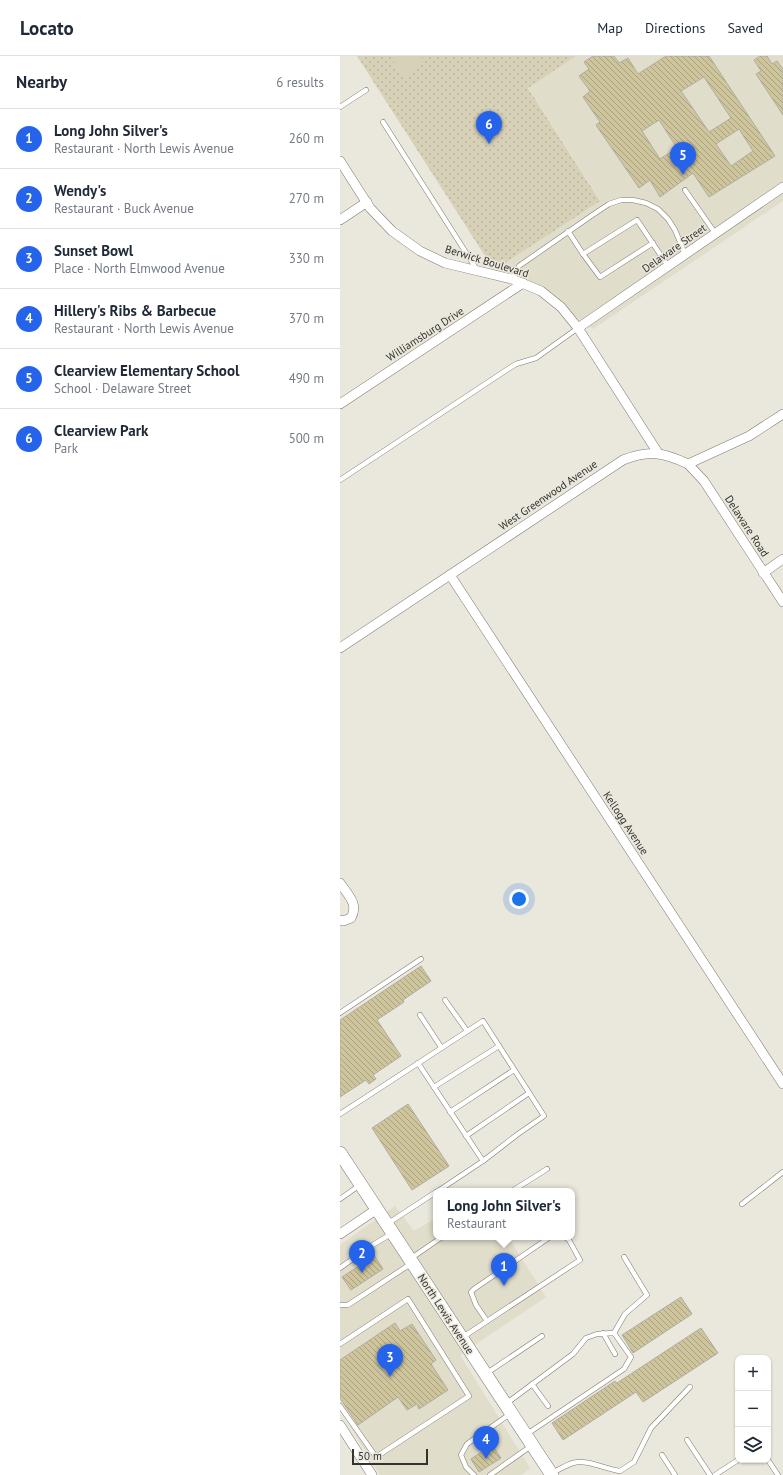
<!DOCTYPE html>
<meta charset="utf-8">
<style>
body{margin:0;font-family:"PT Sans",sans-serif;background:#f2f2f3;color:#1f2937}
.controls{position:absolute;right:12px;bottom:12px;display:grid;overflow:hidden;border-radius:8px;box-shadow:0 1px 3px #0004}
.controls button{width:36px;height:36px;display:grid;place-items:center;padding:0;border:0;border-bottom:1px solid #e0e1e3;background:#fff;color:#1f2937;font:20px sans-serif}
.scale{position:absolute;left:12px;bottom:10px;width:76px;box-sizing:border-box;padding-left:4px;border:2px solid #34332f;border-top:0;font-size:11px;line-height:14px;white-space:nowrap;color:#34332f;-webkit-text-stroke:3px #eae7dc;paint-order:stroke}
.you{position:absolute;left:179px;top:843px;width:14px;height:14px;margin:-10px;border:3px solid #fff;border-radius:50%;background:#1a73e8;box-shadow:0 0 0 6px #1a73e833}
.badge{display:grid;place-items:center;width:26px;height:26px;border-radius:50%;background:#2563eb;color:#fff;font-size:13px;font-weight:700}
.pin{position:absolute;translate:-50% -33px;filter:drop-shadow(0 1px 2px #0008)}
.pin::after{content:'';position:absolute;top:21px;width:14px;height:12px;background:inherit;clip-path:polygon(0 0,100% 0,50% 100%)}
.popup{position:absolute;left:93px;top:1132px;width:142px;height:52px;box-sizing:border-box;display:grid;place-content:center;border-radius:8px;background:#fff;filter:drop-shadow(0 1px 3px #0005);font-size:13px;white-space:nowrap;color:#747a83}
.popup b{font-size:15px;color:#1f2937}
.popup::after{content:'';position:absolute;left:50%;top:100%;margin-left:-8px;border:8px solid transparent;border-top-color:#fff}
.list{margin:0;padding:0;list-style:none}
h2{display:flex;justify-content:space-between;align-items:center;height:52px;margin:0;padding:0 16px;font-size:17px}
h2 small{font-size:13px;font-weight:400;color:#747a83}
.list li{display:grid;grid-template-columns:26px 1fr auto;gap:12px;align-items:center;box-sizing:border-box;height:60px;padding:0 16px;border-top:1px solid #e0e1e3}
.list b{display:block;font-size:15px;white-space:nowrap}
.list p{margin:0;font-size:13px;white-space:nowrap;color:#747a83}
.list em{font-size:13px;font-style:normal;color:#747a83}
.icon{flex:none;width:22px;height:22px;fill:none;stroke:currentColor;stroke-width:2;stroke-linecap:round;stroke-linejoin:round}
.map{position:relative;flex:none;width:443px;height:1419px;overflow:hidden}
header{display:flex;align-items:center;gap:24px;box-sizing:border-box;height:56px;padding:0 20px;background:#fff;border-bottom:1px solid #e0e1e3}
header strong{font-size:19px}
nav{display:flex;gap:22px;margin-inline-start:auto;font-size:14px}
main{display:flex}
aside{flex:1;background:#fff}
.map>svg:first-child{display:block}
.built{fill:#e0ddca}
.park{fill:url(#park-dots)}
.garden{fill:#d7d1b8}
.building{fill:url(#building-back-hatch);stroke:#b0aea3;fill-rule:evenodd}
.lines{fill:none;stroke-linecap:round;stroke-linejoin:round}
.service-casing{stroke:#7d7a70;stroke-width:5.5}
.minor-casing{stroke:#7d7a70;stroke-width:10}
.secondary-casing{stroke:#7d7a70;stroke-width:14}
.service{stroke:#fff;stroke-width:4.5}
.minor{stroke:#fff;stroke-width:9}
.secondary{stroke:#fff;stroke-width:13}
.labels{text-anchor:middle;stroke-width:3;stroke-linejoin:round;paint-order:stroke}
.street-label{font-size:11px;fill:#34332f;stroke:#eae7dc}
</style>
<header>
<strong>Locato</strong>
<nav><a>Map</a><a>Directions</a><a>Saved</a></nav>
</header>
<main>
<aside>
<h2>Nearby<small>6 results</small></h2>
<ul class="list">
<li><span class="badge">1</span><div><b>Long John Silver's</b><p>Restaurant · North Lewis Avenue</p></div><em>260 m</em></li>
<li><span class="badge">2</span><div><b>Wendy's</b><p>Restaurant · Buck Avenue</p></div><em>270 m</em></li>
<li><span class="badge">3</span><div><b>Sunset Bowl</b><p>Place · North Elmwood Avenue</p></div><em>330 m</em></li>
<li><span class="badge">4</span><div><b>Hillery's Ribs &amp; Barbecue</b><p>Restaurant · North Lewis Avenue</p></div><em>370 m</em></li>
<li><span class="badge">5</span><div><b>Clearview Elementary School</b><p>School · Delaware Street</p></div><em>490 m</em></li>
<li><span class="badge">6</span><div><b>Clearview Park</b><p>Park</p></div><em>500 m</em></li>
</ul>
</aside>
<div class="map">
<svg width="443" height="1419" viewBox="0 0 443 1419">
<defs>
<pattern id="park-dots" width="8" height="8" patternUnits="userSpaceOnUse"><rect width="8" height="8" fill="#d7d1b8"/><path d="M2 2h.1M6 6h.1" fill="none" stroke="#b9b49e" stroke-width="1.8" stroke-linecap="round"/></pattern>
<pattern id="building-back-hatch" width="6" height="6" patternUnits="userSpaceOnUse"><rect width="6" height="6" fill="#cec59d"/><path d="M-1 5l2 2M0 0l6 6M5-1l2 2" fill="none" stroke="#a8a180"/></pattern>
</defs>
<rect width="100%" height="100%" fill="#eae7dc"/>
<g class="built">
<polygon points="236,0 443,0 443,145 253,273 162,209 260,144 188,31"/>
<polygon points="55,1150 74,1175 96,1162 96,1181 168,1181 206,1241 120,1299 190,1412 181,1419 40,1419 0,1354 0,1189"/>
</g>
<polygon class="park" points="17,0 236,0 188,32 260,145 162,209 147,203"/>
<polygon class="garden" points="50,0 81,0 85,7 64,21"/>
<g class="building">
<path d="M253,0h21l5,7 9,-5 10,16 28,-18h43l66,100 -66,41 -16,-24 -33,24 -10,-17 -11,8 -43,-63 4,-3 -17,-25 7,-6 -11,-15 10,-7 -5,-7zM364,21l27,41 -22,14 -28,-41zM319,64l18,28 -17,11 -18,-28zM399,73l14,22 -22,15 -15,-22z"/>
<polygon points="420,0 427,0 432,8 437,5 443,13 443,59 416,18 421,15 414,4"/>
<polygon points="81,910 91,925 63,944 64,946 37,964 61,1000 33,1019 36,1023 29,1028 26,1024 0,1041 0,964"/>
<polygon points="68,1048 109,1110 72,1134 32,1072"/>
<polygon points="34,1199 43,1213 11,1234 2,1221 22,1208 21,1207"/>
<polygon points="341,1241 352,1258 293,1297 282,1279"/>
<polygon points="55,1267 60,1275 72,1268 96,1304 91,1308 108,1334 79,1353 77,1348 67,1354 58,1341 18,1369 0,1342 0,1304"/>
<polygon points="361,1272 378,1297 303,1346 296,1336 223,1384 212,1367 275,1325 277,1327"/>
<polygon points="152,1389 161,1402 139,1416 131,1403"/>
</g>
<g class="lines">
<g class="service-casing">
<g id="service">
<polyline points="0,51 26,34"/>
<polyline points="43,66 137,214"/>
<polyline points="345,134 375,177"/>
<polyline points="228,175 243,198 297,164 328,210"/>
<polyline points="243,198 260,221 313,187"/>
<polyline points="172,223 179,210 251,160 269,148 281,144 293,144 306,147 318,153 328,163 335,174 345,198"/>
<polyline points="0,424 168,313 176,308 196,302 238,272"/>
<polyline points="105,944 127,975"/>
<polyline points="0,957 81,903"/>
<polyline points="80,959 101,991"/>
<polyline points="78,1007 143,1105"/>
<polyline points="94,1031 159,990"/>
<polyline points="110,1056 174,1014"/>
<polyline points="0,1058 143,965 204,1060 178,1078 143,1105 98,1135"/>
<polyline points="126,1080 189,1037"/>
<polyline points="172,1135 207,1113"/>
<polyline points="0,1143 20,1129"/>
<polyline points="402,1148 443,1116"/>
<polyline points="47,1168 96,1136"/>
<polyline points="70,1203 102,1181"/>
<polyline points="0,1212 31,1190 51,1178"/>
<polyline points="0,1249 8,1249 72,1207"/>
<polyline points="147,1265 136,1249 131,1236 134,1233 210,1181"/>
<polyline points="263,1277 275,1298"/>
<polyline points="274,1277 285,1258 307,1239 284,1201"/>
<polyline points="123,1281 240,1204 229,1184 225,1181"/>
<polyline points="0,1288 68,1243 129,1340 36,1401 0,1350"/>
<polyline points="147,1317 202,1280"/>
<polyline points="192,1328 208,1350"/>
<polyline points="167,1347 233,1298 246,1282 257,1278 274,1277 291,1301 284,1313 187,1378"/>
<polyline points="347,1384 370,1419"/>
<polyline points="322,1399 335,1419"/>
<polyline points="428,1404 438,1419"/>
<path d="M212,1417c6,-3 14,-8 21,-10 14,-4 32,6 47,8l14,-9 17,-34 39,-41"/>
<polyline points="134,1419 126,1411 121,1399 127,1388 170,1358"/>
<polyline points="150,1419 191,1390"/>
<polyline points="375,1419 398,1404"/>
</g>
</g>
<g class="minor-casing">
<g id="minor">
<polyline points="0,105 30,152 52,175 80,195 105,207 172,223 201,235 221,251 238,272 318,397"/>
<polyline points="0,164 27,146"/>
<polyline points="238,272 443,131"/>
<polyline points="0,348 183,227"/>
<polyline points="348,408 364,425 443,546"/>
<polyline points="423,517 443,503"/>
<polyline points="110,519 443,1028"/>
<path d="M0,592l283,-188c26,-10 40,-8 65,4l61,-28 34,-22"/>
<path d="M0,827c8,12 19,21 11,35l-8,3 -3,-1"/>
<polyline points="0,1178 37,1153"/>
<polyline points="0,1369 32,1419"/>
</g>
</g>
<g class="secondary-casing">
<polyline id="secondary" points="0,1097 212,1419"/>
</g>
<use href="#service" class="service"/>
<use href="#minor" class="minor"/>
<use href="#secondary" class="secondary"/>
</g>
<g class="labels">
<g class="street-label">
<text transform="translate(334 192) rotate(-35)" y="4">Delaware Street</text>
<text transform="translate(147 205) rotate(17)" y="4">Berwick Boulevard</text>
<text transform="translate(85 278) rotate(-33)" y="4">Williamsburg Drive</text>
<text transform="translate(208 439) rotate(-34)" y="4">West Greenwood Avenue</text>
<text transform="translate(407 470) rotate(57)" y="4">Delaware Road</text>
<text transform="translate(286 767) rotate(57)" y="4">Kellogg Avenue</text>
<text transform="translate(106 1258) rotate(57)" y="4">North Lewis Avenue</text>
</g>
</g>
</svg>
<div class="controls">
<button>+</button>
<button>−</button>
<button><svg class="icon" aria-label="layers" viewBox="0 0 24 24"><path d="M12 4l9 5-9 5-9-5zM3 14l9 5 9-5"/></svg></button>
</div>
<div class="scale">50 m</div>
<div class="you"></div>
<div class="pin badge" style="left:164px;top:1230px">1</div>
<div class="popup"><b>Long John Silver's</b>Restaurant</div>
<div class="pin badge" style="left:22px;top:1217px">2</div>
<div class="pin badge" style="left:50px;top:1321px">3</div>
<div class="pin badge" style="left:146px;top:1403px">4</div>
<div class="pin badge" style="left:343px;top:119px">5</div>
<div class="pin badge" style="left:149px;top:88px">6</div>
</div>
</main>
